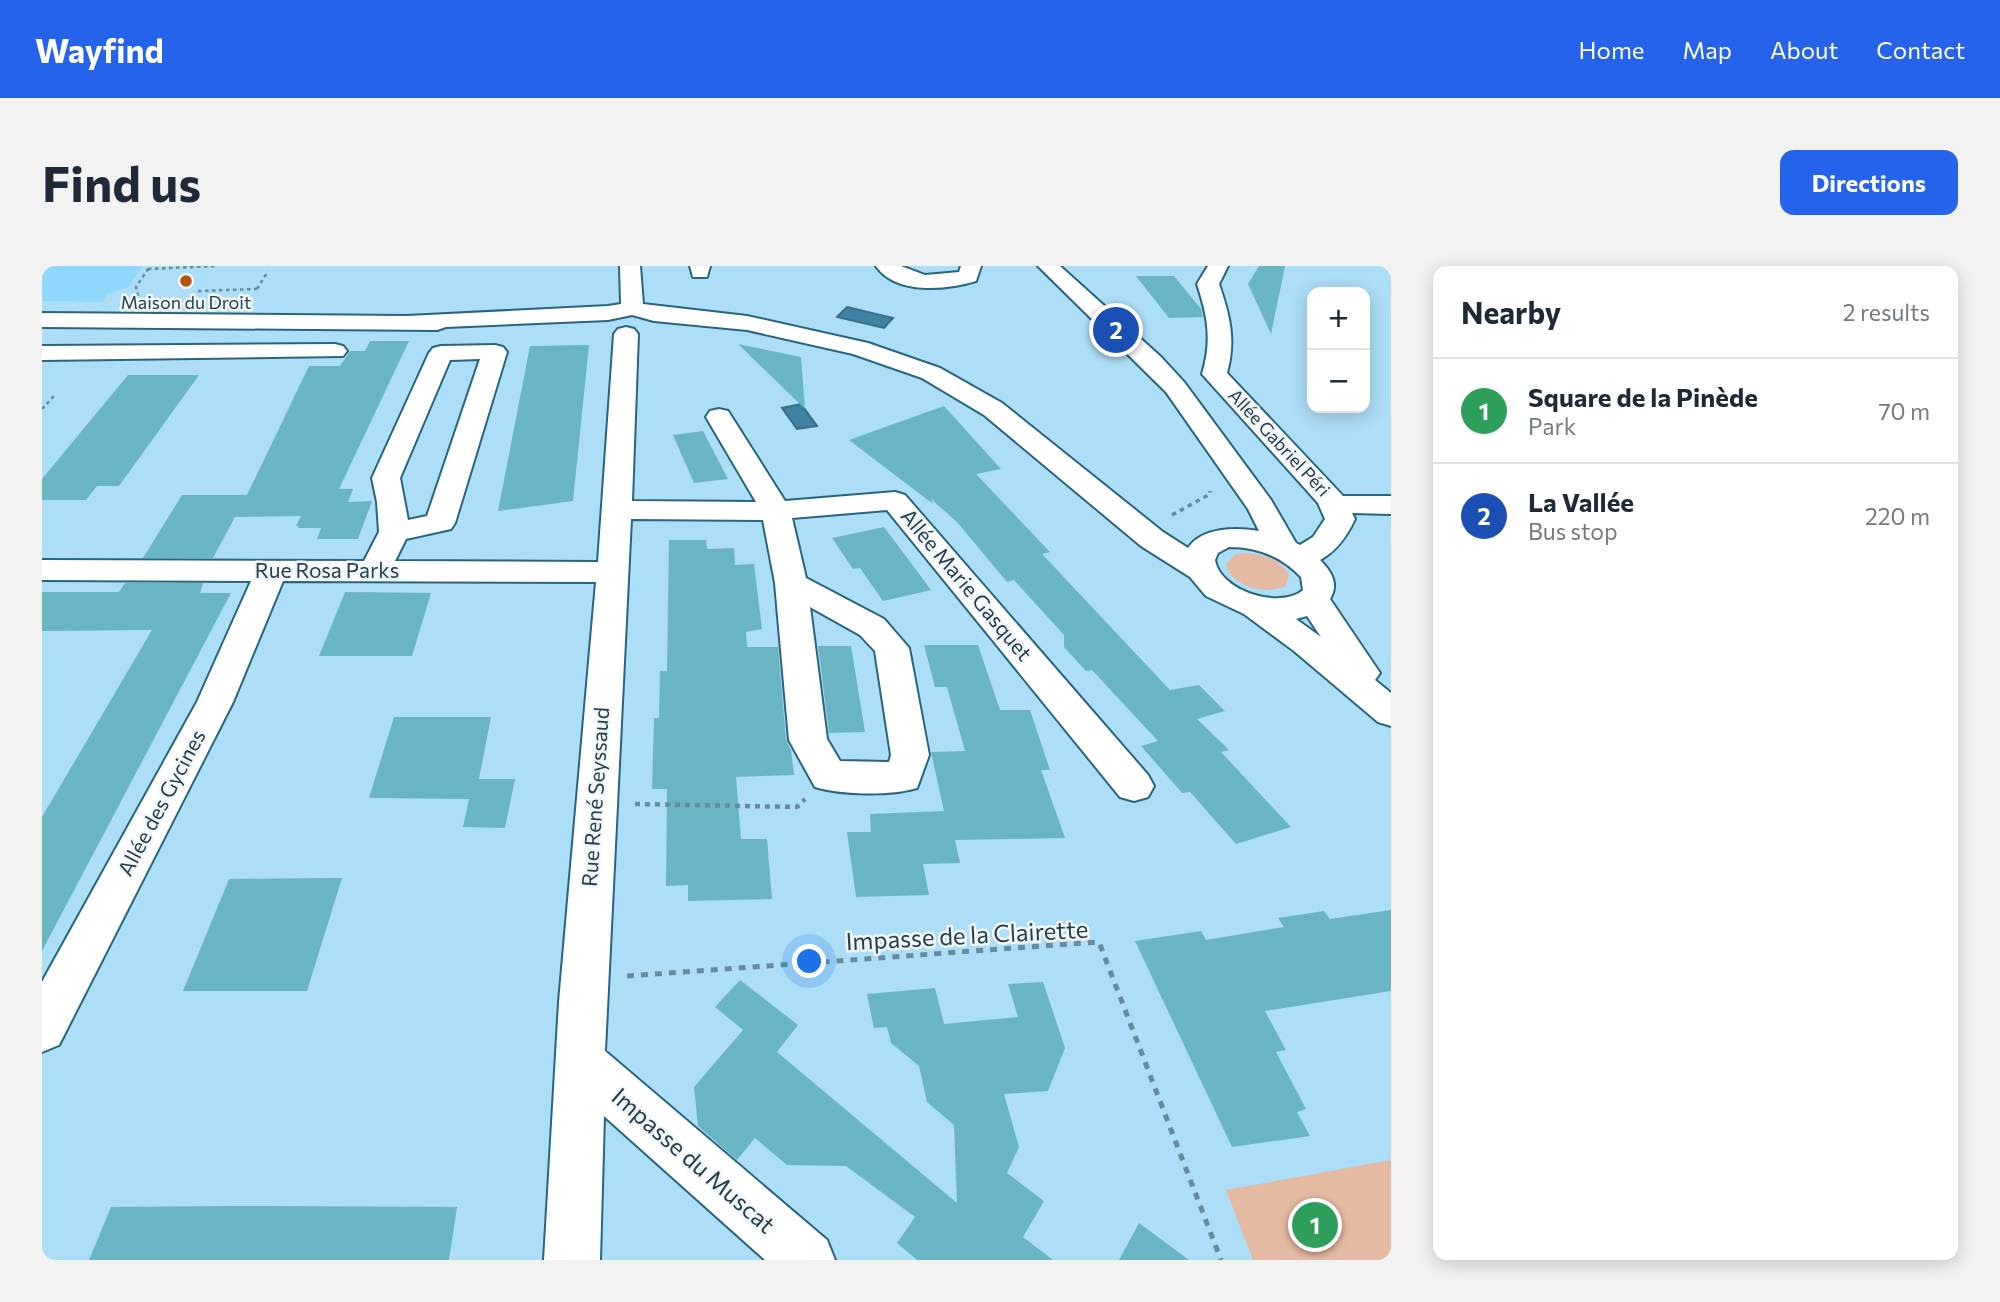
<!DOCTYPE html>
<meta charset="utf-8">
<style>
body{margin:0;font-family:Commissioner,sans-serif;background:#f2f2f3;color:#1f2937}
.controls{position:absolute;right:21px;top:21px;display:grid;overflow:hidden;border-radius:14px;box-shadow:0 4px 18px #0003}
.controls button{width:63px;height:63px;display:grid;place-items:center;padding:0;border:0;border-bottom:2px solid #e0e1e3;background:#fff;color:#1f2937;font:35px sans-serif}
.you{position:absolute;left:768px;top:696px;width:24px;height:24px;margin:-18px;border:5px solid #fff;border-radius:50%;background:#1a73e8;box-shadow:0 0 0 10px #1a73e833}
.badge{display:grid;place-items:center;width:46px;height:46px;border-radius:50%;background:#2563eb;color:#fff;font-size:23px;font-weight:700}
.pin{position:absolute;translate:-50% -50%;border:4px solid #fff;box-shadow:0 2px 7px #0006}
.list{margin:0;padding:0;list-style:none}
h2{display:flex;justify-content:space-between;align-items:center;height:91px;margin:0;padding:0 28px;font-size:30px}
h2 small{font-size:23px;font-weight:400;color:#747a83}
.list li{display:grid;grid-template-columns:46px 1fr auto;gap:21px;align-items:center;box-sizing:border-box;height:105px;padding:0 28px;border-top:2px solid #e0e1e3}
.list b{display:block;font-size:26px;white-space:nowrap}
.list p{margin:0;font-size:23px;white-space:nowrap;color:#747a83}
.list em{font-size:23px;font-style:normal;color:#747a83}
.map{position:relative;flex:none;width:1349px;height:994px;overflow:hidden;border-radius:14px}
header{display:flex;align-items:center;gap:42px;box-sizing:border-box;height:98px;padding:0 35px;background:#2563eb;color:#fff}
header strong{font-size:33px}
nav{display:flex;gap:38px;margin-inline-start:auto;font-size:24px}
.intro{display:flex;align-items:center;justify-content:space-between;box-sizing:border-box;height:168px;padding:0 42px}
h1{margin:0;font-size:49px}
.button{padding:18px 32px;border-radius:14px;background:#2563eb;color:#fff;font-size:24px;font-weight:700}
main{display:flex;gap:42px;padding:0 42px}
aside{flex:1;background:#fff;border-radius:14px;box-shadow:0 4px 18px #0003}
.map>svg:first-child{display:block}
.built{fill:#8fd7fb}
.green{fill:#e4baa2}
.water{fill:#3f82a1;stroke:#376e88;stroke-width:2}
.building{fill:#6ab5c3}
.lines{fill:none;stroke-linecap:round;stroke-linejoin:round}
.minor-casing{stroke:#276581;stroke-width:4}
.path-far3{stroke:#668b9e;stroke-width:2.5;stroke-dasharray:3.5 3.5;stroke-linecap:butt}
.path-far2{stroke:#668b9e;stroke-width:3.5;stroke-dasharray:4.5 4.5;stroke-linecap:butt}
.path-far1{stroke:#668b9e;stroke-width:4.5;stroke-dasharray:5 5;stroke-linecap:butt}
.path{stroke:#668b9e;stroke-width:5;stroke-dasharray:7 7;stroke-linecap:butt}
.minor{fill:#fff;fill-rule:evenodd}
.poi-dot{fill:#b55705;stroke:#f1f7fb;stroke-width:2.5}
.labels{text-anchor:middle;stroke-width:5;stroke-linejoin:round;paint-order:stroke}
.far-poi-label{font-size:18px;fill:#253f4c;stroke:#f1f7fb}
.far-street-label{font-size:18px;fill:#253f4c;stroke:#f1f7fb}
.street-label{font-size:21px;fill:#253f4c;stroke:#f1f7fb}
.near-street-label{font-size:24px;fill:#253f4c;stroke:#f1f7fb}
</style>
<header>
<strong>Wayfind</strong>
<nav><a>Home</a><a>Map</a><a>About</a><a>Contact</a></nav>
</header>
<div class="intro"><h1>Find us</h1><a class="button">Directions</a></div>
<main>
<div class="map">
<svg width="1349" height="994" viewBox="0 0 1349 994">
<rect width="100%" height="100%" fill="#addef7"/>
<polygon class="built" points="0,0 101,0 86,21 65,28 61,36 0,35"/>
<g class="green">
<path d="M1200,287c18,0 38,5 47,22l-3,11c-19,9 -54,2 -60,-21l8,-10z"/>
<polygon points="1349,894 1349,994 1211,994 1184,924"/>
</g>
<g class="water">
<polygon points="805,41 851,52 842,62 795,51"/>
<polygon points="759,138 775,160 755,163 740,142"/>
</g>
<g class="building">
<polygon points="1217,0 1243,0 1229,68 1206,18"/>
<polygon points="1094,10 1132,10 1159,43 1161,51 1127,52"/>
<polygon points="328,75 367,75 297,223 311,223 306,236 330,235 316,273 275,273 279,262 256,262 257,260 254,260 259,250 193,251 171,292 101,292 140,229 205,229 267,100 298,100 308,85 323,85"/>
<polygon points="696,78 759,91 763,143"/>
<polygon points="547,79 531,235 456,245 488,80"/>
<polygon points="86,109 157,109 77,220 55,220 44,234 0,234 0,213"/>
<polygon points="902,140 959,203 934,208 1008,286 1000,288 1128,424 1157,419 1183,445 1155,453 1187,484 1179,486 1249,561 1194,578 1148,526 1140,527 1099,480 1116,475 1050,404 1044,405 1022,381 1022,369 972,314 965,316 915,256 889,233 891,238 807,174"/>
<polygon points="661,165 686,213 652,217 631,169"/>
<polygon points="842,261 863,289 889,324 841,335 818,302 811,303 790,272"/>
<polygon points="627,274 664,274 665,283 692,282 693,299 712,298 720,363 704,366 705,381 736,381 744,474 749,484 752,509 694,511 699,573 725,573 730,633 646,635 646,619 624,620 625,523 610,523 612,452 617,452 618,405 625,405"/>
<polygon points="83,317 161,317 158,327 189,327 0,685 0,551 110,364 0,365 0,326 77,326"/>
<polygon points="303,326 389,327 370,390 277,390"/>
<polygon points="882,379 936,379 958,444 988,444 1008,504 999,504 1023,572 913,574 918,597 881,598 887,629 814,631 805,566 829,566 828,548 902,545 889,486 923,485 905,421 893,421"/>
<polygon points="776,380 809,380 823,466 787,467"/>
<polygon points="352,451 449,451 437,513 473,513 463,562 421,561 427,533 327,532"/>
<polygon points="300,612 265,725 141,725 187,613"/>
<polygon points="1349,644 1349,725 1223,745 1244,784 1234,786 1264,843 1255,846 1268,870 1190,881 1093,675 1159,665 1164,674 1242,661 1236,652 1282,645 1288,653"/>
<polygon points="698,714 756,759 735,786 915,937 912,859 885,836 877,800 849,777 845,761 832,762 825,728 893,722 902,758 976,751 966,718 1001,716 1023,782 1006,825 962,828 977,881 965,907 1002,935 981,971 1011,994 875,994 855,977 873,951 804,900 745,899 713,872 695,894 656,860 652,821 701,764 673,741"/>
<polygon points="69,941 196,940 415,941 407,994 47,994"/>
<polygon points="1097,957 1147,994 1077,994"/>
</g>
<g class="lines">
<g class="minor-casing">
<g id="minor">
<path d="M578,0h20l3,38 104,12 121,27 72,25 62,35 161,129 25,16c14,-21 48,-21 71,-17l-11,-22 -82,-117 -128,-126h22l101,91 23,25 87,118 25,43 4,2 13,-8 12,-18 -7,-16 -116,-129c10,-33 6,-57 -5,-90l11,-18h20l-9,18c11,32 17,56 8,89l116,123h48v18l-39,-1 3,6c-8,17 -18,32 -35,41 12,12 19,24 10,39l50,74 -5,7 16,13v33l-13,-4 -84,-71 -50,-37 -38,-18 -16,-19 -49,-31 -157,-131 -62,-37 -69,-24 -106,-24 -93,-9 -22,-6 -24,5 -162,7 -9,3 -395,-3v-14l365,3 201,-10 13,-2zM1187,281c28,0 52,9 72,30l2,13c-23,20 -83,1 -88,-30l3,-7zM1265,350l14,21 -25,-18z"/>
<polygon points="648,0 668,0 665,11 651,11"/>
<path d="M834,0h25l24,9 34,-3 2,-6h20l-5,15c-30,9 -80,14 -100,-15z"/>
<path d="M584,61l8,2 4,5 -6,167 124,1 -50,-85 4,-6 9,-2 9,2 57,90 110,-9 10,3 243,280 6,11 -6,11 -14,4 -14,-4 -233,-287 -95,8 14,60 78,41 25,29 20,107 -12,33c-26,8 -76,7 -102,-1l-26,-47 -14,-157 -12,-63 -132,-1 -26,532 222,189 8,20h-70l-161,-144 -4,144h-56l15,-258 37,-420 -313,-1 -50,121 -174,343 -17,7v-70l155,-280 54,-121 -209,-1v-20l322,1 15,-29 -2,-30 -5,-24 57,-125 4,-5 8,-2 54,-1 8,2 4,5 -52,171 -4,6 -45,10 -11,22 203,1 16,-228 4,-5zM438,93l-53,157 -19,4 -8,-42 50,-118zM768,341l50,28 15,16 16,104 -2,7 -49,-1 -13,-22z"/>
<polygon points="293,78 301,80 305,85 301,90 0,94 0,80"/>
</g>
</g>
<g class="path-far3">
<polyline points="106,3 174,0"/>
<polyline points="215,23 226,5"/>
<polyline points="156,25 215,23"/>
<polyline points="96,30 94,21 108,0"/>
<polyline points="0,143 12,130"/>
</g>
<polyline class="path-far2" points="1130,249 1168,228 1168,225"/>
<polyline class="path-far1" points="593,538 755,541 763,533"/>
<polyline class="path" points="585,710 1057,676 1179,994"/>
<use href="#minor" class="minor"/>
</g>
<circle class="poi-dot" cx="144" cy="15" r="7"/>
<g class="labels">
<g class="far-poi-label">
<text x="144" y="43">Maison du Droit</text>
</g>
<g class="far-street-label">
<text transform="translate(1237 177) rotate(47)" y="6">Allée Gabriel Péri</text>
</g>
<g class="street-label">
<text x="285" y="312">Rue Rosa Parks</text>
<text transform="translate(924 319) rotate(50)" y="7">Allée Marie Gasquet</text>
<text transform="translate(554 531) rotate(-86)" y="7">Rue René Seyssaud</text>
<text transform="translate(120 537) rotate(-62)" y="7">Allée des Gycines</text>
</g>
<g class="near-street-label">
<text transform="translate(925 670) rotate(-3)" y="8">Impasse de la Clairette</text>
<text transform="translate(651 895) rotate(41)" y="8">Impasse du Muscat</text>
</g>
</g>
</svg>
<div class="controls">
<button>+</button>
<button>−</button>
</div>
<div class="you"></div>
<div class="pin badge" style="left:1273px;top:959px;background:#2e9e5b">1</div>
<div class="pin badge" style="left:1074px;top:64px;background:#1a4fb4">2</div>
</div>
<aside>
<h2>Nearby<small>2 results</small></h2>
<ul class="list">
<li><span class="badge" style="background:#2e9e5b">1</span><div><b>Square de la Pinède</b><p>Park</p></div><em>70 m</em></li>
<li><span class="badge" style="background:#1a4fb4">2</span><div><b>La Vallée</b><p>Bus stop</p></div><em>220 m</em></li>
</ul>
</aside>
</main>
